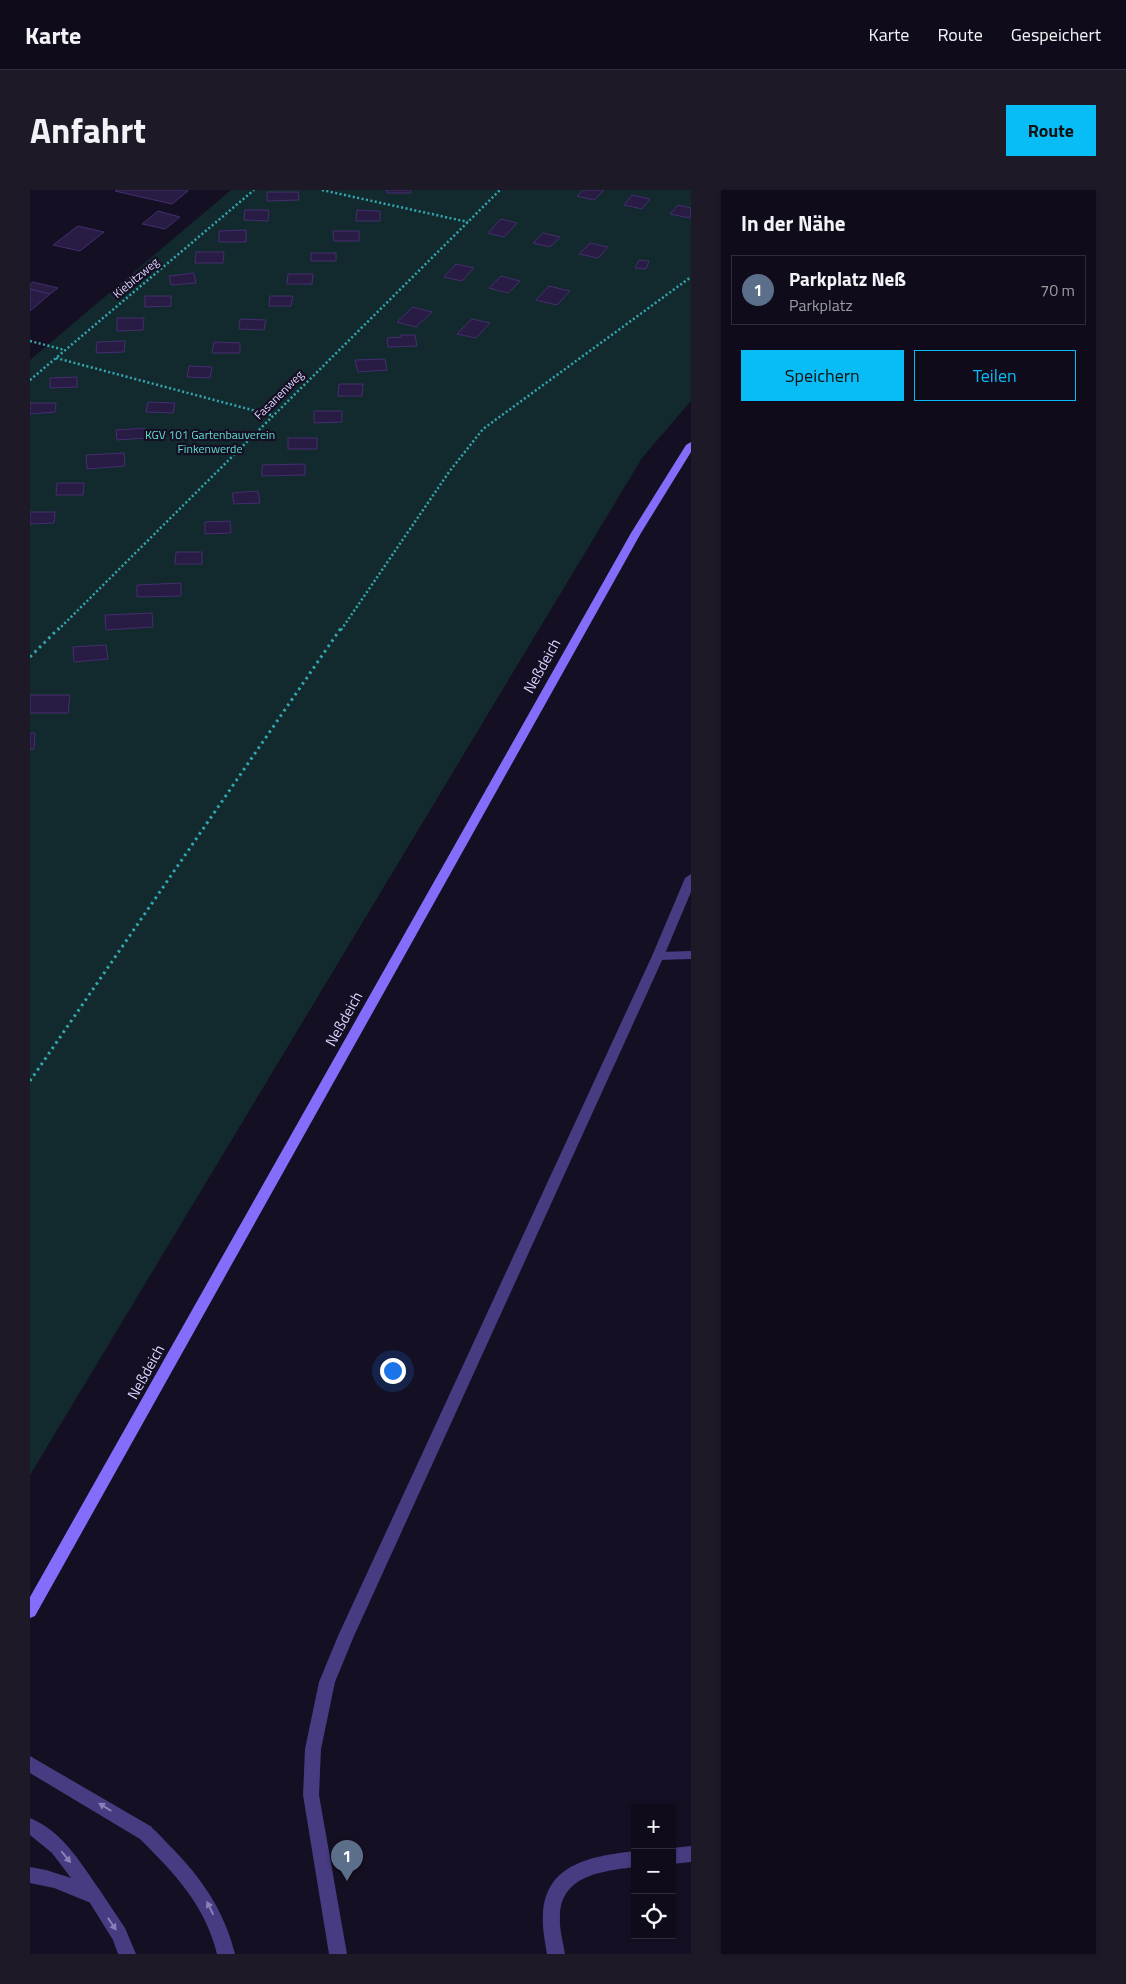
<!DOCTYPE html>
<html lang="de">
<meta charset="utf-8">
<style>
body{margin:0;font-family:"Titillium Web",sans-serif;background:#1e1927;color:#f1f3f6}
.controls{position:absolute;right:15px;bottom:15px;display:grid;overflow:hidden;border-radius:0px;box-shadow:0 1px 4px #0004}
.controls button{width:45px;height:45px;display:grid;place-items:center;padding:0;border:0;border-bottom:1px solid #302b39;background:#100b1a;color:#f1f3f6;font:25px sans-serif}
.you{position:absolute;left:362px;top:1180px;width:18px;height:18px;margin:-12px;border:4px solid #fff;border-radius:50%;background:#1a73e8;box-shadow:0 0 0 8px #1a73e833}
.badge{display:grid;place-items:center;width:32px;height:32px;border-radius:50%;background:#08bdf5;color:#fff;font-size:16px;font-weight:700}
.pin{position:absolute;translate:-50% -41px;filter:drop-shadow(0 1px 2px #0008)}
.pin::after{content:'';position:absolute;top:26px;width:18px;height:15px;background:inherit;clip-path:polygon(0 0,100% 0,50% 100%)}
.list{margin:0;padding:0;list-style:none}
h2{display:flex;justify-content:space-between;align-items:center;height:65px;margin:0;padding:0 20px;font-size:21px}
h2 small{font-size:16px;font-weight:400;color:#9c9ba2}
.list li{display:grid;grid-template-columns:32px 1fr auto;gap:15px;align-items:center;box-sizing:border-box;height:70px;margin:0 10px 10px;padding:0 10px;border:1px solid #302b39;border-radius:0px}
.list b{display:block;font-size:19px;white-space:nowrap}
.list p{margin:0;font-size:16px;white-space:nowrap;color:#9c9ba2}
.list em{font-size:16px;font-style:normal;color:#9c9ba2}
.actions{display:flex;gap:10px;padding:15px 20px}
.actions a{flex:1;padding:11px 0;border:1px solid #08bdf5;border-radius:0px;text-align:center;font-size:18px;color:#08bdf5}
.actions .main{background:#08bdf5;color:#111}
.icon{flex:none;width:28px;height:28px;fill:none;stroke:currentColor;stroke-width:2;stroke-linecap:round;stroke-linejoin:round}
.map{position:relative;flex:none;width:661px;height:1764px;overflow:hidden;border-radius:0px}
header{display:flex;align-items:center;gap:30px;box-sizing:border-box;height:70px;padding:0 25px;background:#100b1a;border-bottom:1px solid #302b39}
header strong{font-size:24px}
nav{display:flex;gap:28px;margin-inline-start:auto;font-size:18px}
.intro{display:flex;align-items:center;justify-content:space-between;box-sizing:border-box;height:120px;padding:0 30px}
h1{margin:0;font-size:35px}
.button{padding:12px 22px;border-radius:0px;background:#08bdf5;color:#111;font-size:18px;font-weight:700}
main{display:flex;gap:30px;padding:0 30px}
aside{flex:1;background:#100b1a;border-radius:0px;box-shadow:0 1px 4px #0004}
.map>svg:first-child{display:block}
.green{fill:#122a2d}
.building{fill:#291c44;stroke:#442e6f}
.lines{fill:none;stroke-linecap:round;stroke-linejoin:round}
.path-far1{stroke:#33a8b2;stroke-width:2.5;stroke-dasharray:2 2.5;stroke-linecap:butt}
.path{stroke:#33a8b2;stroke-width:3;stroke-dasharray:2.5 4;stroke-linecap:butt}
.lane{fill:#473b81;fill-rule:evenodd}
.street{fill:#473b81;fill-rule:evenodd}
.secondary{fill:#846dfa;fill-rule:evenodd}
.oneway{fill:#8a7fb9}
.labels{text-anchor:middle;stroke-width:4.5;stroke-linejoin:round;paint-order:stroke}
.far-street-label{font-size:12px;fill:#ddd3fe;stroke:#150f23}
.far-park-label{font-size:12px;fill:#61dcce;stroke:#150f23}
.street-label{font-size:15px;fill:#ddd3fe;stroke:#150f23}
</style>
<header>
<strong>Karte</strong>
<nav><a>Karte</a><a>Route</a><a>Gespeichert</a></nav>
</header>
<div class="intro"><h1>Anfahrt</h1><a class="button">Route</a></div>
<main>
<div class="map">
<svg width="661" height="1764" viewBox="0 0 661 1764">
<rect width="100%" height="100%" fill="#150f23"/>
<polygon class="green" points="201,0 661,0 661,211 612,268 0,1285 0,170"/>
<g class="building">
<polygon points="86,0 154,0 158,1 142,14 85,1"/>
<rect x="357" y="0" width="24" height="3"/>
<polygon points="553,0 574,0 564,10 547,6"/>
<polygon points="237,2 268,2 269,10 237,11"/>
<polygon points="602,5 620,9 612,19 594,15"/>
<polygon points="648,15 661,18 660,28 640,24"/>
<polygon points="215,20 239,20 238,31 214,30"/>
<polygon points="327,20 350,21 350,31 326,31"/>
<polygon points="128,21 150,27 135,39 112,34"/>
<polygon points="471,29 487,33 474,47 458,43"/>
<polygon points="48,36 74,42 50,61 23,55"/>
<polygon points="216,40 216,52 189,52 189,41"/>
<polygon points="303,41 329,41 329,51 304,51"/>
<polygon points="513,43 530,47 520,57 503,53"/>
<polygon points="560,53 578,57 568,68 549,64"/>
<polygon points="166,62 194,62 193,73 165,73"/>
<rect x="281" y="63" width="25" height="8"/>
<polygon points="609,70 619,71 616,79 605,78"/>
<polygon points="426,74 444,78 432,91 414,87"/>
<polygon points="164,83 166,93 141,95 139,86"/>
<polygon points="258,84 283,84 282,94 257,94"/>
<polygon points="471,86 490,91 478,103 459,98"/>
<polygon points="3,92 28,98 20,104 0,99 0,94"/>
<polygon points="519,96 540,101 527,115 506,110"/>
<polygon points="0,99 20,104 0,121"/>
<polygon points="115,106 141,106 141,116 115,117"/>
<polygon points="240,106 263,106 261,116 239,116"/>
<polygon points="383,117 402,122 386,137 367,132"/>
<polygon points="87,128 114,128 113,140 87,141"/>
<polygon points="210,129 236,130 234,140 209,139"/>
<polygon points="442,129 460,133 446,148 427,144"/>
<polygon points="371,145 385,145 387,156 358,157 357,148 371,147"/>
<polygon points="95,151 94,162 66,163 67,152"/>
<polygon points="184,152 210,153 210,163 182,163"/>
<polygon points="355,169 357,180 328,182 325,170"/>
<polygon points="159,176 182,177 180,188 157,187"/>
<polygon points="47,187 47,197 20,198 20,188"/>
<polygon points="309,194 333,194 332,206 308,206"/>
<polygon points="118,212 145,213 143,223 116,222"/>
<polygon points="0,213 26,213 25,222 0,224"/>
<polygon points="284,221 312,221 312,232 284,233"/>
<polygon points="115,238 116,248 87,250 86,240"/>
<rect x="258" y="248" width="29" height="11"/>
<polygon points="94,263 95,276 57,279 56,265"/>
<polygon points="275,274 275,285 232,286 232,275"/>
<polygon points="27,293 54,293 53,305 26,305"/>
<polygon points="228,301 230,313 204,314 202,303"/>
<polygon points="0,322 25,322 24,333 0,334"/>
<polygon points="200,331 201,343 175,344 175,332"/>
<polygon points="146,362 172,362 172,374 145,374"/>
<polygon points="151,393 151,406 107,407 107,395"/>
<polygon points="122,423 123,437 76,440 75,425"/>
<polygon points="76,455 78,469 44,472 43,457"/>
<polygon points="0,505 40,505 38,523 0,523"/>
<polygon points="0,543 5,543 4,559 0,559"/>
</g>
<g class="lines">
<g class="path-far1">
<polyline points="292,0 438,32"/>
<polyline points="0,151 35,160"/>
<polyline points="26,168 241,225"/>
<polyline points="0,190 224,0"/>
<polyline points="28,440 470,0"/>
<polyline points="311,440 419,282 453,239 661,87"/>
</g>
<g class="path">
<polyline points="0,467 29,438"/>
<polyline points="0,891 311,438"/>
</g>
<g class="lane">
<polygon points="661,761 661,769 628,770 622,766 628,762"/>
<path d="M116,1635c10,4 16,13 23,20 32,32 55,65 66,109h-18c-12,-49 -42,-80 -77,-115l-2,-6 2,-6z"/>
<polygon points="661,1656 661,1672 642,1674 642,1658"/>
<path d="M605,1661v16c-32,4 -74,8 -75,49 -1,13 3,25 5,38h-18c-2,-13 -5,-26 -4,-39 2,-52 50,-59 92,-64z"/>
<polygon points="63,1697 69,1699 95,1738 106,1764 88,1764 83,1750 55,1705 57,1699"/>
</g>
<g class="street">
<polygon points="661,684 661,702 634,766 324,1446 305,1492 291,1559 289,1605 317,1764 299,1764 273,1605 275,1559 289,1492 308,1446 622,766 655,688"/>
<polygon points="0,1566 122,1637 124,1643 122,1649 116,1651 110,1649 0,1583"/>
<path d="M0,1628c32,13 50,44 69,71l2,6 -2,6 -8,2 -37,-15 -24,-5v-16l16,3 25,8 -19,-25 -22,-18z"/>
</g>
<polygon class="secondary" points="661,252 661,262 611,343 5,1426 0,1428 0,1407 601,343 656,255"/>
</g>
<defs><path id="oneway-solid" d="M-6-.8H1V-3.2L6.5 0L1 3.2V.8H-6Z" transform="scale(1.25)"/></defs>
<g class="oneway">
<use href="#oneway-solid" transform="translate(75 1617) rotate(-148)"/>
<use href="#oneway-solid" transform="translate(36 1667) rotate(51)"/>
<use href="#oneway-solid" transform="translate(180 1718) rotate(-116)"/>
<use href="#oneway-solid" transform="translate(82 1734) rotate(56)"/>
</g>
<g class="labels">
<g class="far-street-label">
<text transform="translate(106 88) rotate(-40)" y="4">Kiebitzweg</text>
<text transform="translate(249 205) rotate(-45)" y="4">Fasanenweg</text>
</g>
<g class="far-park-label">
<text x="180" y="249">KGV 101 Gartenbauverein<tspan x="180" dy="14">Finkenwerde</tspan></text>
</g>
<g class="street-label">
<text transform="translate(512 476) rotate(-61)" y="5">Neßdeich</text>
<text transform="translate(314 829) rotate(-61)" y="5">Neßdeich</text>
<text transform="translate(116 1182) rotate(-61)" y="5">Neßdeich</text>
</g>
</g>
</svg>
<div class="controls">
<button>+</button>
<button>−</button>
<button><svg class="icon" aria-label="locate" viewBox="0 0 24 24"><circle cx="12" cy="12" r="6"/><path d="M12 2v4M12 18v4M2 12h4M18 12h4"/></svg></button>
</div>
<div class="you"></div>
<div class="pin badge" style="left:317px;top:1691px;background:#5c6f8a">1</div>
</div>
<aside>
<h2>In der Nähe<small></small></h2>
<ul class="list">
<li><span class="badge" style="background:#5c6f8a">1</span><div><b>Parkplatz Neß</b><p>Parkplatz</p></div><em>70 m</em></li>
</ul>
<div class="actions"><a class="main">Speichern</a><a>Teilen</a></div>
</aside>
</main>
